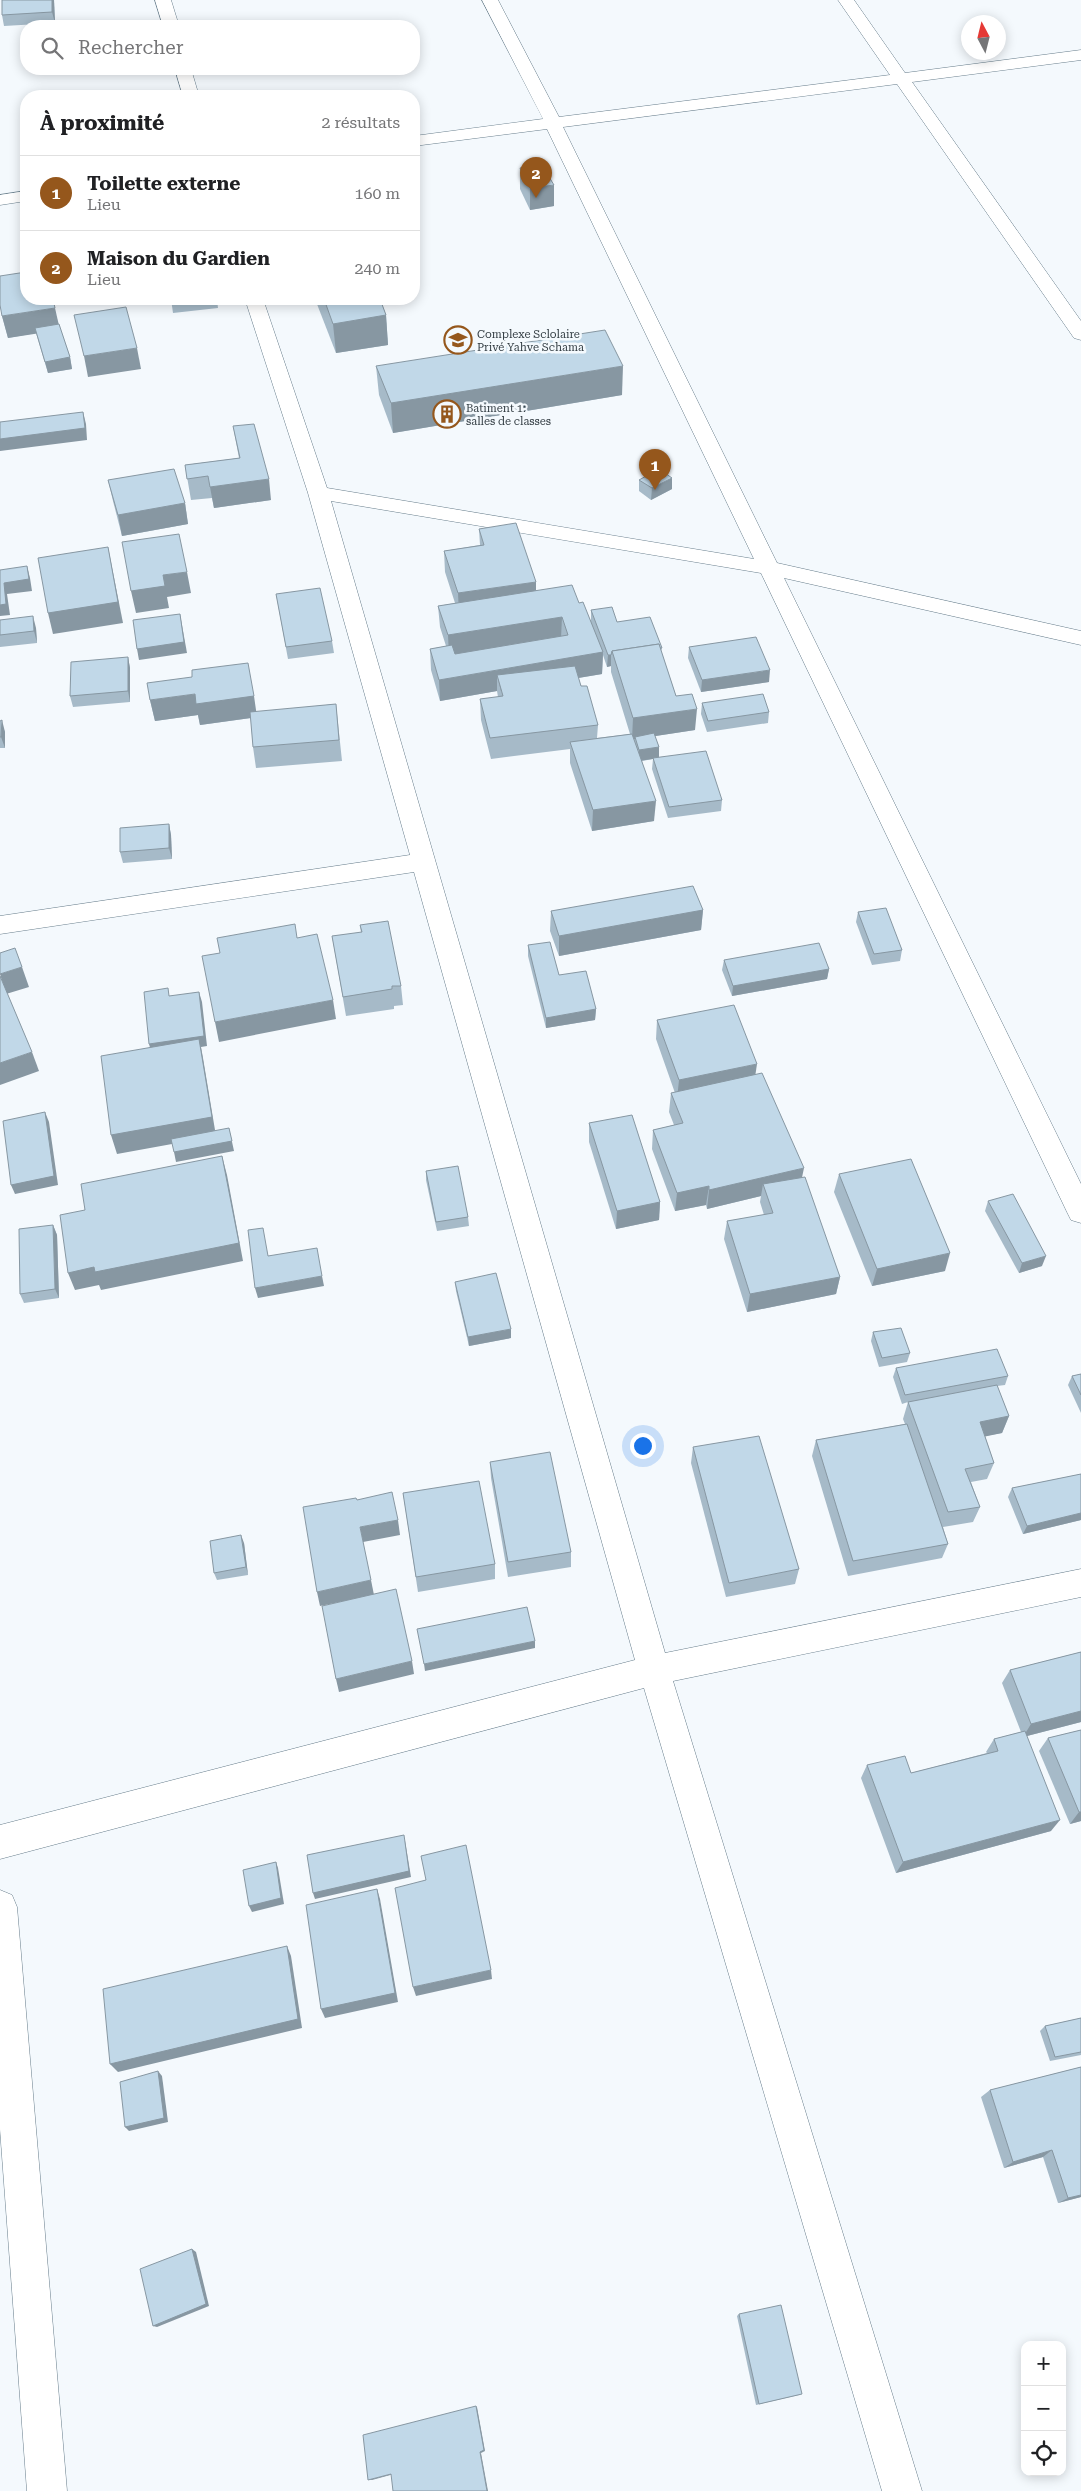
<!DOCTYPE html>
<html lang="fr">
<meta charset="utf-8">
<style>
body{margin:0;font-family:"Roboto Serif",serif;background:#f2f2f2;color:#202124}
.controls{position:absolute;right:15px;bottom:15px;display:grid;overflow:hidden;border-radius:10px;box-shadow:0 2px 12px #0003}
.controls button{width:45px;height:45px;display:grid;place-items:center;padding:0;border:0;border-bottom:1px solid #e0e0e0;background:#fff;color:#202124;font:25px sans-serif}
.compass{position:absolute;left:961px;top:15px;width:45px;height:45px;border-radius:50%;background:#fff;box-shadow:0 2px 12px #0003;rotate:353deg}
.you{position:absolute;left:642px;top:1445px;width:18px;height:18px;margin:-12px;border:4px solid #fff;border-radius:50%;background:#1a73e8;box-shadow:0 0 0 8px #1a73e833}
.badge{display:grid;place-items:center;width:32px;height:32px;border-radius:50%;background:#95571c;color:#fff;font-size:16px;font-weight:700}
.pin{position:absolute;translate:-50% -41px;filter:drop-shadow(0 1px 2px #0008)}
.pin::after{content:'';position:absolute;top:26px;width:18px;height:15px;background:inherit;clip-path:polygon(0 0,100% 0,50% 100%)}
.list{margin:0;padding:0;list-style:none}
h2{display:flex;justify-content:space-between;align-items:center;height:65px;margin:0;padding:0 20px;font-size:21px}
h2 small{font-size:16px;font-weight:400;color:#757577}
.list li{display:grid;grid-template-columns:32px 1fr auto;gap:15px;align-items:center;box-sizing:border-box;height:75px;padding:0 20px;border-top:1px solid #e0e0e0}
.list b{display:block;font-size:19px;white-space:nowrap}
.list p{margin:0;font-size:16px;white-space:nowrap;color:#757577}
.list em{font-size:16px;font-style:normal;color:#757577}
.icon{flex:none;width:28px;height:28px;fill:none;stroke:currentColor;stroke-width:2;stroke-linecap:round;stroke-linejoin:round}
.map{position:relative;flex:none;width:1081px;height:2491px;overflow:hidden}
.search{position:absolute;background:#fff;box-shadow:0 2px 12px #0003;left:20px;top:20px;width:400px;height:55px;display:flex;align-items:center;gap:12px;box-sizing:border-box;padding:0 18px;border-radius:20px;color:#757577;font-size:19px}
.panel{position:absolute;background:#fff;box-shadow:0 2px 12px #0003;left:20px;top:90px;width:400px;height:215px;border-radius:20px}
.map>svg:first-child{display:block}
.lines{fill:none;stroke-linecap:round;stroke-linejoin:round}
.minor-casing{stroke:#677d8b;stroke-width:1}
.minor{fill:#fff;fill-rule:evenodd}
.wall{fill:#a6bac8;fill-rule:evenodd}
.shaded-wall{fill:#8797a2}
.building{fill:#c1d8e8;stroke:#8797a2}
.labels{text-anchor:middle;stroke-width:5;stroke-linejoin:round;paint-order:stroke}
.far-poi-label{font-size:11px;fill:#313b41;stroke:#f4f9fd;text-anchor:start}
</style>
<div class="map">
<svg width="1081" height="2491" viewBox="0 0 1081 2491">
<rect width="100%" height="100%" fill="#f4f9fd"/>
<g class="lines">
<g class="minor-casing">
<g id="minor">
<polygon points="155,0 171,0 179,26 163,26"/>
<polygon points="482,0 498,0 559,117 890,75 838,0 854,0 905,73 1081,50 1081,60 912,82 1081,321 1081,340 1074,338 897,84 563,127 777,563 1081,631 1081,645 784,578 1081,1184 1081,1223 1071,1220 1067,1212 761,573 331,501 665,1653 1081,1569 1081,1597 673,1681 922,2491 882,2491 644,1688 0,1859 0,1825 635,1660 414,872 0,934 0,916 410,855 308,493 245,299 263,299 327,488 754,559 547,129 414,146 414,136 543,119"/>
<polygon points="175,69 191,69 199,96 183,96"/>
<polygon points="26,191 26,201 0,205 0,195"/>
<polygon points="0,1890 12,1895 17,1907 67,2491 27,2491 0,2129"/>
</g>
</g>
<use href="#minor" class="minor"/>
</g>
<g class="wall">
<polygon points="54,0 55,23 4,26 2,15"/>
<polygon points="520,168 554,206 530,210 520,189"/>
<polygon points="171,299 217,299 218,308 173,313"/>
<polygon points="315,299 380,299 386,315 388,345 336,353"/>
<polygon points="2,316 59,325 70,357 72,369 48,373 36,333 8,338"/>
<polygon points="376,366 622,395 393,433 379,395"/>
<polygon points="233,426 271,500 214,508 212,498 191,500 185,465 239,458"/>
<polygon points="108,480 185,503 188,524 122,536 113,501"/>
<polygon points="639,480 672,489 651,500 639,491"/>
<path d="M479,529l57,53v9l43,12 12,18v-11l26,12 45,26 -1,3 15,45 19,34 -40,6 4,11v10l63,43 -1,11 -53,7 -16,-49 1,-10 -11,2 12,60 -62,10 -22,-68v-14l-79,10 -10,-39 -1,-21 18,-2 -1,-6 -57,10 -9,-31 -1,-21 16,-3 -6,-19 -2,-21 17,-3 -10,-31 -1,-21 36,-6zM603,655l4,12 4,-1v6l19,62 -33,4 1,-13 -17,-39 -3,-8 24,-4z"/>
<polygon points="276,594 332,641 334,653 288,659"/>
<polygon points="0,620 36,628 37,643 0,647"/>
<polygon points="689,647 769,682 701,692 688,658"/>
<polygon points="128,657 130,668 130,702 73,707 70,696"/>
<polygon points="150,700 257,712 336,704 342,761 256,768 253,747 251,718 200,725 198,715 155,721"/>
<polygon points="702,703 769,712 768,723 707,732 701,714"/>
<polygon points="0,721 5,732 5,748 0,748"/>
<polygon points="169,824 171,835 172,859 123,863 120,852"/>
<polygon points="703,910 701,930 559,956 550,931 551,911"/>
<polygon points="858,912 902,950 900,961 872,965 856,922"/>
<polygon points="360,925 401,986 403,1005 394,1006 394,1009 346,1016 332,936 361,933"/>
<polygon points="528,945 559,975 596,1009 595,1020 546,1028 528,956"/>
<polygon points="724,960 829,969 827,979 732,996 722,970"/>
<polygon points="657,1020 755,1074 802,1178 840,1277 836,1294 747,1312 724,1239 727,1221 764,1215 760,1202 761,1196 707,1209 706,1205 675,1211 652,1149 653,1130 674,1125 669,1112 671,1093 675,1093 656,1039"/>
<polygon points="589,1123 660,1202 659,1220 616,1229 589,1142"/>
<polygon points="426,1171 468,1217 469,1226 437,1231 426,1180"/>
<polygon points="839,1174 945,1271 872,1286 834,1192"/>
<polygon points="988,1201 1042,1266 1019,1273 985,1211"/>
<polygon points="53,1225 57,1235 59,1298 24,1303 20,1294"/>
<polygon points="455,1282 511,1338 469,1346 456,1291"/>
<polygon points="873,1332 910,1353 907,1362 879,1367 871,1341"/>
<polygon points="896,1368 1008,1376 1005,1385 997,1386 1009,1416 1002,1433 985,1436 994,1463 987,1479 971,1482 980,1507 973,1522 943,1527 948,1544 942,1558 848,1576 812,1456 816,1440 905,1424 903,1419 908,1402 902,1404 893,1377"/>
<polygon points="1081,1374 1081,1413 1068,1385 1072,1376"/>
<polygon points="693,1447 799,1569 795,1584 726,1597 691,1463"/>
<polygon points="490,1462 571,1552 571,1567 508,1577 491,1478"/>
<polygon points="1081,1474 1081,1520 1023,1534 1008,1497 1012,1488"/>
<polygon points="403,1493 495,1564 495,1579 418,1592"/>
<polygon points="244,1543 248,1575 217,1580 214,1573"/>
<polygon points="1081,1652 1081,1722 1027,1736 1051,1831 896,1873 861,1778 867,1765 911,1773 987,1753 986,1752 994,1739 1021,1732 1002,1683 1010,1670"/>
<polygon points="1081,1730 1081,1821 1070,1824 1039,1751 1048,1738"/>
<polygon points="1081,2018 1081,2055 1050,2061 1040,2031 1045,2026"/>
<polygon points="1081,2067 1081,2197 1058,2203 1043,2157 1004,2168 981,2097 990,2090"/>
<polygon points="739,2314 799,2395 756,2405 737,2316"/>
</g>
<g class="shaded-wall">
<polygon points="52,0 54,0 55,23 52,12"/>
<polygon points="554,185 554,206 530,210 530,188"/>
<polygon points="55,308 60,330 8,338 2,316"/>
<polygon points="386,315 388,345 336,353 333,324"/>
<polygon points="137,348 141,369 88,377 84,356"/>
<polygon points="70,357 72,369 48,373 45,362"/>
<polygon points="623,366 622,395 393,433 391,403"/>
<polygon points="83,412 86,424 87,440 0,451 0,439"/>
<polygon points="672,478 672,489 651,500 652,488"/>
<polygon points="269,479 271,500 214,508 210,487"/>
<polygon points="185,503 188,524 122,536 118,515"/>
<polygon points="108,547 123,623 53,634 48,613"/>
<polygon points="27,566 30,578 32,591 7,594 10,615 0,616 0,605 4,583"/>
<polygon points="187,572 191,593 167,597 169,608 136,613 131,591 163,575"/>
<polygon points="536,582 536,603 459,614 458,593"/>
<polygon points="180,614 187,653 139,660 137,649"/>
<polygon points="33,616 36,628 37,643 34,631"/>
<polygon points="562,617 561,638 449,656 448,635"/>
<polygon points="603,652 602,674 501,691 497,675 497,691 440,701 439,680"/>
<polygon points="608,655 611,655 611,666 607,667"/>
<polygon points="128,657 130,668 130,702 128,691"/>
<polygon points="770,670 769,682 701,692 702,680"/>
<polygon points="195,694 254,696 257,717 200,725 198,715 155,721 150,700"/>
<polygon points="697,709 695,730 636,739 635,737 635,739 632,739 633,718"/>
<polygon points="2,720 5,732 5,748 1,737"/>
<polygon points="659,747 659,758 639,761 639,750"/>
<polygon points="656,801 654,821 592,831 593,810"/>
<polygon points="169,824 171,835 172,859 169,848"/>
<polygon points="703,910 701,930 559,956 559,936"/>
<polygon points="22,967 29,987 6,994 0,974"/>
<polygon points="829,969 827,979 732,996 733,986"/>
<polygon points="199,992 202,1002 207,1046 201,1047 203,1058 216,1136 117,1154 111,1135 152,1055 149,1044"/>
<polygon points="333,1000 336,1019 219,1042 215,1022"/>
<polygon points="596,1009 595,1020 546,1028 546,1018"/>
<polygon points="32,1052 39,1071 0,1085 0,1063"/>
<polygon points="757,1064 754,1084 677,1099 679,1080"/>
<polygon points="45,1112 49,1122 58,1185 15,1194 11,1185"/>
<polygon points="229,1128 234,1151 176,1162 174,1152"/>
<polygon points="222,1156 227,1175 243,1261 101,1290 99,1285 75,1290 68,1273"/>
<polygon points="804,1168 800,1187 763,1184 761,1196 707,1209 709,1190"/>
<polygon points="709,1186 706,1205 675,1211 677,1193"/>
<polygon points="660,1202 659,1220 616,1229 617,1211"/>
<polygon points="53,1225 57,1235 59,1298 55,1289"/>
<polygon points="950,1253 945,1271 872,1286 877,1269"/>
<polygon points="1046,1256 1042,1266 1019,1273 1022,1263"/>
<polygon points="322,1276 324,1286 258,1298 255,1288"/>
<polygon points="840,1277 836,1294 747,1312 750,1294"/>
<polygon points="511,1329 511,1338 469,1346 468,1337"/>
<polygon points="1009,1416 1002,1433 973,1439 980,1422"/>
<polygon points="1081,1513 1081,1520 1023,1534 1027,1526"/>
<polygon points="398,1520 400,1535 363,1542 360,1527"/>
<polygon points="241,1535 244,1543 248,1575 246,1567"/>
<polygon points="371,1580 374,1595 320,1606 317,1592"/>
<polygon points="535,1641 535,1648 425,1671 424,1664"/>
<polygon points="412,1661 414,1674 339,1692 336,1679"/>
<polygon points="1081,1711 1081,1722 1023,1737 1031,1724"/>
<polygon points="1079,1812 1081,1812 1081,1821 1070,1824"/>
<polygon points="1060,1820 1051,1831 896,1873 903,1862"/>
<polygon points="405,1841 411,1877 315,1899 313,1893"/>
<polygon points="276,1862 278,1868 284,1904 252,1912 249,1906"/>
<polygon points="377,1889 380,1899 398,2002 325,2018 321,2009"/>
<polygon points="287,1946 291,1956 302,2028 118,2072 110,2064"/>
<polygon points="491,1970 492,1979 416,1996 413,1987"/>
<polygon points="158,2071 162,2076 168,2122 129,2131 125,2127"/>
<polygon points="1052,2150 1043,2157 1004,2168 1013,2162"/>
<polygon points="1081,2195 1081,2197 1058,2203 1068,2198"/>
<polygon points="192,2249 196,2252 209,2306 157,2327 153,2326"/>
<polygon points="476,2406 477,2407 485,2451 481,2453 488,2491 487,2491 480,2452"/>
<polygon points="391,2474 394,2474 372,2480 368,2480"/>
</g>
<g class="building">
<polygon points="2,0 52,0 52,12 2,15"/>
<polygon points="541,164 554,185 530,188 520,168"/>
<polygon points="26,272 26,299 53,299 55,308 2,316 0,305 0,276"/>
<polygon points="171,299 197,299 171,301"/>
<polygon points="324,299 380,299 386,315 333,324"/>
<polygon points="126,307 137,348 84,356 74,315"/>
<polygon points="59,324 70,357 45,362 35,328"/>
<polygon points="605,330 623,366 391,403 376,366"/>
<polygon points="83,412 85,428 0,439 0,422"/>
<polygon points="254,424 269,479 210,487 208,476 187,479 185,465 240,458 233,426"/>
<polygon points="174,469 185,503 118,515 108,480"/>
<polygon points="659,469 672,478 652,488 639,480"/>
<polygon points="516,523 536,582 458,593 444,551 484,545 479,529"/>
<polygon points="179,534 187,572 163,575 165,586 131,591 122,542"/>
<polygon points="108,547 118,602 48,613 38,558"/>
<polygon points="27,566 29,579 4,583 6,604 0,605 0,570"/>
<polygon points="572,585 579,603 583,602 603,652 439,680 430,649 452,645 455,654 568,635 562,617 448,635 438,606"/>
<polygon points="320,588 332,641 286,647 276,594"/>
<polygon points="612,607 617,622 650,617 662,648 660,648 659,644 612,651 611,655 608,655 591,610"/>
<polygon points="180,614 184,642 137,649 133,620"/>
<polygon points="33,616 34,631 0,635 0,620"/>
<polygon points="756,637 770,670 702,680 689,647"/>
<polygon points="659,644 676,696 692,694 697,709 633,718 612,651"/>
<polygon points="128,657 128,691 70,696 71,662"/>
<polygon points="248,663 254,696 196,704 195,694 150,700 147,683 192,677 192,670"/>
<polygon points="575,666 581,686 587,686 598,725 490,738 480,699 503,696 497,675"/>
<polygon points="763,694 769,712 708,721 702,703"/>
<polygon points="336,704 339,740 253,747 250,712"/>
<polygon points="2,720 1,737 0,737 0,721"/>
<polygon points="654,733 659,747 639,750 635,737"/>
<polygon points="632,734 656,801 593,810 570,742"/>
<polygon points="706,751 722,800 669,807 653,758"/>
<polygon points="169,824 169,848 120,852 120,828"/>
<polygon points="693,886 703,910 559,936 551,911"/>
<polygon points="886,908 902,950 874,954 858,912"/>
<polygon points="388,921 401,986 392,986 392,989 343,997 332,936 362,932 360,925"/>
<polygon points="295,924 297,938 317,934 333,1000 215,1022 202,956 220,953 217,938"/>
<polygon points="550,942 559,975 586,971 596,1009 546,1018 528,945"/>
<polygon points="819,943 829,969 733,986 724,960"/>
<polygon points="15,948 22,967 0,974 0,953"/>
<polygon points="0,976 32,1052 0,1063"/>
<polygon points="168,988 169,996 199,992 204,1036 149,1044 144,992"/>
<polygon points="734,1005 757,1064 679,1080 657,1020"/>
<polygon points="199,1039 212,1117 111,1135 101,1056"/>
<polygon points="762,1073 804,1168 709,1190 709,1186 677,1193 653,1130 683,1123 671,1093"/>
<polygon points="45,1112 54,1176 11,1185 3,1121"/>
<polygon points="632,1115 660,1202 617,1211 589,1123"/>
<polygon points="229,1128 232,1141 174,1152 171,1139"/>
<polygon points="222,1156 239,1243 95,1272 94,1267 68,1273 60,1215 85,1210 81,1184"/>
<polygon points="911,1159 950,1253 877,1269 839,1174"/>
<polygon points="458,1166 468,1217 436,1222 426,1171"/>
<polygon points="805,1177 840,1277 750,1294 727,1221 773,1213 763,1184"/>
<polygon points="1013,1194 1046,1256 1022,1263 988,1201"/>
<polygon points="53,1225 55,1289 20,1294 19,1229"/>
<polygon points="263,1228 268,1256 317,1248 322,1276 255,1288 248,1230"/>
<polygon points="496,1273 511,1329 468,1337 455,1282"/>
<polygon points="901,1328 910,1353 882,1358 873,1332"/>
<polygon points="997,1349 1008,1376 905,1395 896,1368"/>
<polygon points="1081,1374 1081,1395 1072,1376"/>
<polygon points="997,1385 1009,1416 980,1422 994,1463 965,1469 980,1507 948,1512 908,1402"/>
<polygon points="907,1424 948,1544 853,1561 816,1440"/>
<polygon points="759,1436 799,1569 729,1583 693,1447"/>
<polygon points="550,1452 571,1552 508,1562 490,1462"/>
<polygon points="1081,1474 1081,1513 1027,1526 1012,1488"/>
<polygon points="479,1481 495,1564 416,1577 403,1493"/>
<polygon points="392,1492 398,1520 360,1527 371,1580 317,1592 303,1507 356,1498 357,1500"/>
<polygon points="241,1535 246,1567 214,1573 210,1541"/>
<polygon points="396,1589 412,1661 336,1679 322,1606"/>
<polygon points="527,1607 535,1641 424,1664 417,1629"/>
<polygon points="1081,1652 1081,1711 1031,1724 1010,1670"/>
<polygon points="1081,1730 1081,1812 1079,1812 1048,1738"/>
<polygon points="1025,1731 1060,1820 903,1862 867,1765 905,1756 911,1773 998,1751 994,1739"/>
<polygon points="404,1835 409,1871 313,1893 307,1855"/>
<polygon points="466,1845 491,1970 413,1987 395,1888 426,1880 421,1856"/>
<polygon points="276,1862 281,1898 249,1906 243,1870"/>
<polygon points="377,1889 395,1993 321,2009 306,1905"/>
<polygon points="287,1946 298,2019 110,2064 103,1989"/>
<polygon points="1081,2018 1081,2052 1055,2057 1045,2026"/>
<polygon points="1081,2067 1081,2195 1068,2198 1052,2150 1013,2162 990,2090"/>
<polygon points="158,2071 164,2118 125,2127 120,2082"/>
<polygon points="192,2249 206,2304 153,2326 140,2269"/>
<polygon points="781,2305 802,2394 759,2404 739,2314"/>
<polygon points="476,2406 484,2450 480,2452 487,2491 393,2491 391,2474 368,2480 363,2435"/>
</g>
<defs>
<g id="school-ring" transform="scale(1.4375)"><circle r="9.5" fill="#f4f9fd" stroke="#95571c" stroke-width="1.5"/><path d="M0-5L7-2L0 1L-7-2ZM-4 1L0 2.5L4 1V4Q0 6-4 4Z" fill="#95571c"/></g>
<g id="building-ring" transform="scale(1.4375)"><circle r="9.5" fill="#f4f9fd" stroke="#95571c" stroke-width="1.5"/><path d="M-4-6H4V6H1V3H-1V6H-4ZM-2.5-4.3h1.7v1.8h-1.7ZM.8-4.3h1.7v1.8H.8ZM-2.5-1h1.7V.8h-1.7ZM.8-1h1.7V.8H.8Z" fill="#95571c"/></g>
</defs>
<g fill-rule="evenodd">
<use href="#school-ring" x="458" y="340"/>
<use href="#building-ring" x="447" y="414"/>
</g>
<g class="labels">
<g class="far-poi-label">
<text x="477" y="338">Complexe Sclolaire<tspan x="477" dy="13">Privé Yahve Schama</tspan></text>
<text x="466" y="412">Batiment 1:<tspan x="466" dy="13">salles de classes</tspan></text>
</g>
</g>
</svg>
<div class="controls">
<button>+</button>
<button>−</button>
<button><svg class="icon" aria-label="locate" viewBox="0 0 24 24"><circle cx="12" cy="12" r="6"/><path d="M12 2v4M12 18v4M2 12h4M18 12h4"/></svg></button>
</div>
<svg class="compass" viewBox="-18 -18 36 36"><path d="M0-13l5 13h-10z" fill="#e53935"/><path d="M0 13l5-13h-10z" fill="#757577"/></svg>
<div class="you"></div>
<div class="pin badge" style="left:655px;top:490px">1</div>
<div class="pin badge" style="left:536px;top:198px">2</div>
<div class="search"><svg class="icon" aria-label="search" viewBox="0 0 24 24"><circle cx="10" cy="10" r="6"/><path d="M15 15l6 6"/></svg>Rechercher</div>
<section class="panel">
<h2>À proximité<small>2 résultats</small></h2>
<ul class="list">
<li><span class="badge">1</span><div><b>Toilette externe</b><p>Lieu</p></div><em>160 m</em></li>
<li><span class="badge">2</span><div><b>Maison du Gardien</b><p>Lieu</p></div><em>240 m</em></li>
</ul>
</section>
</div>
